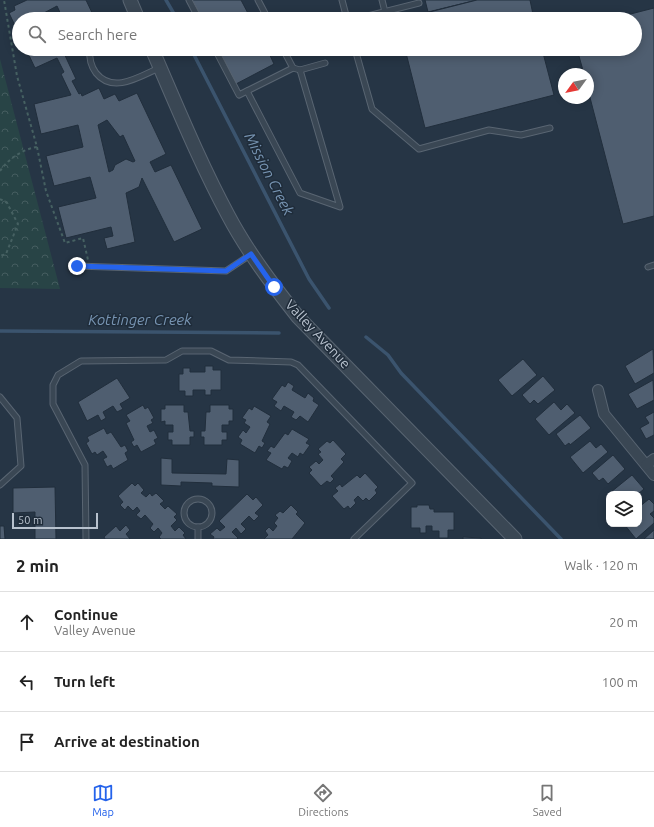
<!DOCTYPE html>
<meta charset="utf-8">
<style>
body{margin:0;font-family:Ubuntu,sans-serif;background:#f6f6f6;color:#222}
.controls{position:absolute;right:12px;bottom:12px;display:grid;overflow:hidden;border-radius:8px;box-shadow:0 2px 10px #0003}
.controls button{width:36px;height:36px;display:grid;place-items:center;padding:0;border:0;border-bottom:1px solid #e0e0e0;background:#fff;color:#222;font:20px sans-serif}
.compass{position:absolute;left:558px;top:68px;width:36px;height:36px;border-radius:50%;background:#fff;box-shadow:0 2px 10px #0003;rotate:237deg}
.scale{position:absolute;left:12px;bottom:10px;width:86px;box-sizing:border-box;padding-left:4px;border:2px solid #b8c2ce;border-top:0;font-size:11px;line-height:14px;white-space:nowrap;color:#b8c2ce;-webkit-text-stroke:3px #1f2c3a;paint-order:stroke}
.stop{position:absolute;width:12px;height:12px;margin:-9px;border:3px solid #2563eb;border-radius:50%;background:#fff}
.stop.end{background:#2563eb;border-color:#fff;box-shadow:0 1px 4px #0008}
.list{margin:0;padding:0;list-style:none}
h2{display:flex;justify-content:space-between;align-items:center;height:52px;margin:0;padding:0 16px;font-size:17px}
h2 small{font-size:13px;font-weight:400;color:#767676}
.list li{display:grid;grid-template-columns:26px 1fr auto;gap:12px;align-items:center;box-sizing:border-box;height:60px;padding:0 16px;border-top:1px solid #e0e0e0}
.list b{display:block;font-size:15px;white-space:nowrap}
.list p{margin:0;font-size:13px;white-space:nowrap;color:#767676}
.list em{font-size:13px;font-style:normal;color:#767676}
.icon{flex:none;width:22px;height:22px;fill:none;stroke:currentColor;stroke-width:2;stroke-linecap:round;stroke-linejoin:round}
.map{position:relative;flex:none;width:654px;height:539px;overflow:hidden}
.search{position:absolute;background:#fff;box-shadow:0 2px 10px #0003;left:12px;right:12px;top:12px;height:44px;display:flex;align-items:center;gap:10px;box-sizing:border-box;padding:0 14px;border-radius:22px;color:#767676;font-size:15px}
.sheet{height:232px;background:#fff}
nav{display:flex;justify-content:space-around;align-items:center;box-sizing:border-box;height:56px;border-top:1px solid #e0e0e0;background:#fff;font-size:11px;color:#767676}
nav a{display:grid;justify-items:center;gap:2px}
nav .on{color:#2563eb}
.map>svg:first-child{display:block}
.forest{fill:url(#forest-crowns)}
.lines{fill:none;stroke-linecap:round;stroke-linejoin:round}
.stream{stroke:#3b546e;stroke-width:3.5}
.building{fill:#4f5e70;stroke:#212e3c;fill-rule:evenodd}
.service-casing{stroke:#596572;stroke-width:7}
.minor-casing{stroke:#596572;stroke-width:12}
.tertiary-casing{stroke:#596572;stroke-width:15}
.path{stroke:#466162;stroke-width:2;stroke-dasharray:3 3;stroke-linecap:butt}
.service{stroke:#3a4754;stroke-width:5}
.minor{stroke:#3a4754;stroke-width:10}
.tertiary{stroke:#3a4754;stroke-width:13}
.route{stroke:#2563eb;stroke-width:5}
.labels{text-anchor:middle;stroke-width:3;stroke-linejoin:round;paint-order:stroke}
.street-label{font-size:14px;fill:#b8c2ce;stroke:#1f2c3a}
.water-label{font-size:15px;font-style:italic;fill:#7794b2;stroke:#1f2c3a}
</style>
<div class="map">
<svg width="654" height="539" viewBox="0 0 654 539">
<defs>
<pattern id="forest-crowns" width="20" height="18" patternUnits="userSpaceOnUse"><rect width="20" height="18" fill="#284446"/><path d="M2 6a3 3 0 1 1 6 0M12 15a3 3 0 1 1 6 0" fill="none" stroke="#455d60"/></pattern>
</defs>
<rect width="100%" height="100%" fill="#263545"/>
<polygon class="forest" points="0,59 60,289 0,288"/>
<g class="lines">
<g class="stream">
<polyline points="166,0 177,19"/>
<polyline points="191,49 309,279 329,308"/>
<polyline points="0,331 279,333"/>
<polyline points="366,337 388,355 401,373 561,539"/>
</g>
</g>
<g class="building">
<polygon points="27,0 86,0 95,19 63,19 57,6 42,14 44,19 19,19 19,34 9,13 15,10 14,6"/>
<polygon points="192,0 241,0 251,19 202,19"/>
<polygon points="425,0 477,0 428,12"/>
<polygon points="477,0 530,0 534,19 402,19"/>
<polygon points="654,8 654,216 623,224 588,90 588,74 584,74 577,49 635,49 635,19 611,19"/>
<path d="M26,49h36l14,30 -4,2 7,13 2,-1 1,3 17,-8 5,11 11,-5 4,7 18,-8 29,61 -16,8 5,10 16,-7 31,64 -28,13 -32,-64 -3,9 -13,6 9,49 -28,7 -3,-11 9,-2 -2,-9 -45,11 -8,-31 38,-9 -6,-21 -36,9 -8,-30 37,-9 -5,-22 -37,9 -7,-30 37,-9 -10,-21 3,-2 -7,-14 -22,10zM107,120l13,17 3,-2 12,26 -2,1 -7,-3 -11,6 -2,5 -4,2 -11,-47z"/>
<polygon points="218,49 267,49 274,64 236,84"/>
<polygon points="405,49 542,49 554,95 425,128"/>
<polygon points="653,349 654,373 635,384 625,366"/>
<polygon points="523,359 537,375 512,396 498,380"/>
<polygon points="205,366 213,366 213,370 221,370 221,390 211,390 211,395 205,395 205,390 193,390 193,396 185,396 185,391 179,391 179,374 183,374 183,368 190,368 190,372 205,372"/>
<polygon points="543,376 555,390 538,404 534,400 530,404 522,395"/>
<polygon points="117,378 130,398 120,404 123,409 117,412 113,406 103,412 106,418 101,421 98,415 87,421 78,402"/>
<polygon points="653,380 654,400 637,409 628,394"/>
<polygon points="288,382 294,386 292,390 305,398 308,393 314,398 313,401 319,405 308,422 300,416 296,420 291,417 294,412 284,406 281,411 274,406 277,402 272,399 282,385 285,387"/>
<polygon points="554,402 561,410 567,404 575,413 549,435 535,419"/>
<polygon points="143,405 145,409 148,407 154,418 151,420 153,423 147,426 150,432 154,430 158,438 154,440 156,444 141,452 137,445 134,447 131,442 134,440 126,423 130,421 126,415"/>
<polygon points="165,405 184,405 184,412 188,412 190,431 194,431 194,437 190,437 190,445 172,445 172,440 168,440 168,432 173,432 173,425 165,425 165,421 161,422 161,409 165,409"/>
<polygon points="210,405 229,405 229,409 233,409 233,421 229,421 229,425 222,425 222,432 227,432 227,440 222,440 222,445 204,445 204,437 201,437 201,431 205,431 206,412 210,412"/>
<polygon points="254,406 271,416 267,422 270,424 262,441 265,443 262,448 259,446 255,453 240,444 242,440 238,437 243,430 246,433 250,427 244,423 246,420 242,418 249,408 252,410"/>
<polygon points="654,412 654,435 646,439 640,428 649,423 645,417"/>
<polygon points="580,415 591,428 570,445 569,443 565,446 556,434"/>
<polygon points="104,428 107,434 111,432 121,447 125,445 128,451 125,453 128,460 113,469 111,465 107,467 103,459 107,457 103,451 97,455 95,452 92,454 86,443 89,441 87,437"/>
<polygon points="292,429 309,439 306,443 310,445 303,455 300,453 298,457 292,453 288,458 292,461 288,468 284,466 282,469 266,460 271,453 267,451 271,446 274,448 285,433 288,435"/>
<polygon points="333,440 346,454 341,459 344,462 331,476 334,479 330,483 327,481 321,486 309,473 312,470 309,467 316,461 319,464 323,460 318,454 321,452 318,449 327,441 330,443"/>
<polygon points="590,441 596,448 601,444 608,452 583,473 570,457"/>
<polygon points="613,455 625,469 608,484 603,478 599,481 592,473"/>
<polygon points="161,458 172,459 172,473 226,474 227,459 239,460 239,487 212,486 212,483 181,482 181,486 161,485"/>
<polygon points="365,473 378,487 375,490 377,493 369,501 366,498 363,501 358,496 354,500 356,503 350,509 348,506 344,509 332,496 338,491 335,488 340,484 342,487 357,475 360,478"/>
<polygon points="632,475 644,489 638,494 612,494 611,492"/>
<polygon points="132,483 135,486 138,483 144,490 141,493 146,497 150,493 152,496 156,493 164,501 160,504 165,509 168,506 177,514 174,517 177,520 171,526 175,531 179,527 185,533 183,535 186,539 161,539 159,537 162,533 158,528 154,532 150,528 153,524 145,515 141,519 136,515 140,511 137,507 133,511 128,506 125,510 120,505 123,502 118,496"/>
<polygon points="55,487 56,539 35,539 35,512 13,513 13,488"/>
<polygon points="247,494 253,500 256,497 263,505 255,513 259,516 254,521 249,516 241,524 246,529 241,534 236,528 232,532 238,538 237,539 213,539 214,537 210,534 217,528 220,531 225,527 219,521"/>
<polygon points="649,499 654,504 654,511 650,514 654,518 654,523 636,539 624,524 639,524 639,507"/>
<polygon points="291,505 298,512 296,514 305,523 301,528 292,539 264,539 268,535 265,531 269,527 273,531 277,526 274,523 278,518 275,515 280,511 283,513"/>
<polygon points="417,505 429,505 430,509 434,509 434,512 454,512 454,530 448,530 448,538 439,538 439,531 432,531 432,526 426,526 426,533 420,533 420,528 411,528 411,507 417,507"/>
<polygon points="126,525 130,530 126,534 130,539 105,539 104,537 116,526 120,531"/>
<polygon points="0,526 4,526 5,539 0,539"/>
<polygon points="654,530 654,539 644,539"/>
<polygon points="463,537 481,538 481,539 463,539"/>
</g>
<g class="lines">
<g class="service-casing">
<g id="service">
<polyline points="189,0 199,19"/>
<polyline points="258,0 268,19"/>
<polyline points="342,0 347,19"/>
<polyline points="382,0 385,12"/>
<polyline points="126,19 135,15"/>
<polyline points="356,19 419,3"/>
<path d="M90,49c-1,9 0,16 6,24 17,21 43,4 63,-5"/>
<polyline points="215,49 239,95 293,68 300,70 325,63"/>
<polyline points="283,49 293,68"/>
<polyline points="355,49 372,109 419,149 489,130 521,135 550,128"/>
<polyline points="247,91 300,193 340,207 300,70"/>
<polyline points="77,266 226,271 250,255"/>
<polyline points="648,267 654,265"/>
<polyline points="0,397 17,418 21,466 0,485"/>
<circle cx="198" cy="513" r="14"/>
<polyline points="198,527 198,539"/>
<polyline points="86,539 85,465 53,404 53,385 58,375 81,361 166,360 182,351 211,351 229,360 291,362 298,365 412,483 354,539"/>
</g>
</g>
<g class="minor-casing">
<g id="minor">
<polyline points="598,390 604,414 654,475"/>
<polyline points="646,465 654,459"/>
</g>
</g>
<g class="tertiary-casing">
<g id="tertiary">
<polyline points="130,0 138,19"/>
<path d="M152,49c24,55 47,112 76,166 19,36 44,69 70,102l217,222"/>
</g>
</g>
<g class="path">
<polyline points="37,147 46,191 65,243 83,238 88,260"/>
<path d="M0,171c8,-12 23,-22 37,-24l-20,-71 -13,-76"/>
<polyline points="0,199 7,203 18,224 6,254 0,256"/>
</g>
<use href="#service" class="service"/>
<use href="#minor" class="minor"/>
<use href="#tertiary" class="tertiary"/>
</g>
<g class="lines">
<polyline class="route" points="77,266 226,271 251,254 274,287"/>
</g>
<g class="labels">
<g class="street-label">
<text transform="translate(318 334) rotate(47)" y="5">Valley Avenue</text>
</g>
<g class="water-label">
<text transform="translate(269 174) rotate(63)" y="5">Mission Creek</text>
<text x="140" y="325">Kottinger Creek</text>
</g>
</g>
</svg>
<div class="controls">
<button><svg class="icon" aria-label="layers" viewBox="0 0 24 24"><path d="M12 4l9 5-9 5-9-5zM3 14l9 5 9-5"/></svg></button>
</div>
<svg class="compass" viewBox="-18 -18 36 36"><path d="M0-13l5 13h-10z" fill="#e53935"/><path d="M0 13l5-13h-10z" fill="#767676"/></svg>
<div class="scale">50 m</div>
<div class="stop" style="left:274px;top:287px"></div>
<div class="stop end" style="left:77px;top:266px"></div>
<div class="search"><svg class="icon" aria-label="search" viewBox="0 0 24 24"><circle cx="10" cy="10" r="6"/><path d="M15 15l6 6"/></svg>Search here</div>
</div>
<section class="sheet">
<h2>2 min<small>Walk · 120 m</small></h2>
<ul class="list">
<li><svg class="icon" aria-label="ahead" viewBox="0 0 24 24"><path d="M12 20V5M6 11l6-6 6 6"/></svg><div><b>Continue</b><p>Valley Avenue</p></div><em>20 m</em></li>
<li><svg class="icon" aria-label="left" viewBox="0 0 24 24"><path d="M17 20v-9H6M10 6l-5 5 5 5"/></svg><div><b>Turn left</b></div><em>100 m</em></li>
<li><svg class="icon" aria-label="arrive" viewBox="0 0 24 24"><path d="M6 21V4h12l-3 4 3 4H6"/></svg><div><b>Arrive at destination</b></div></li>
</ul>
</section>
<nav>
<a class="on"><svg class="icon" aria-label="map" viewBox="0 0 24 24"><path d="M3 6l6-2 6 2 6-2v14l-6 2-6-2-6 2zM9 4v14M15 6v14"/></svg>Map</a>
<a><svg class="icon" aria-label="directions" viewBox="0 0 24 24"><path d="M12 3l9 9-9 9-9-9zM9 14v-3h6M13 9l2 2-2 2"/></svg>Directions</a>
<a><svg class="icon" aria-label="saved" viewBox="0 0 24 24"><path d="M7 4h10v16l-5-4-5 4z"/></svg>Saved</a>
</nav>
